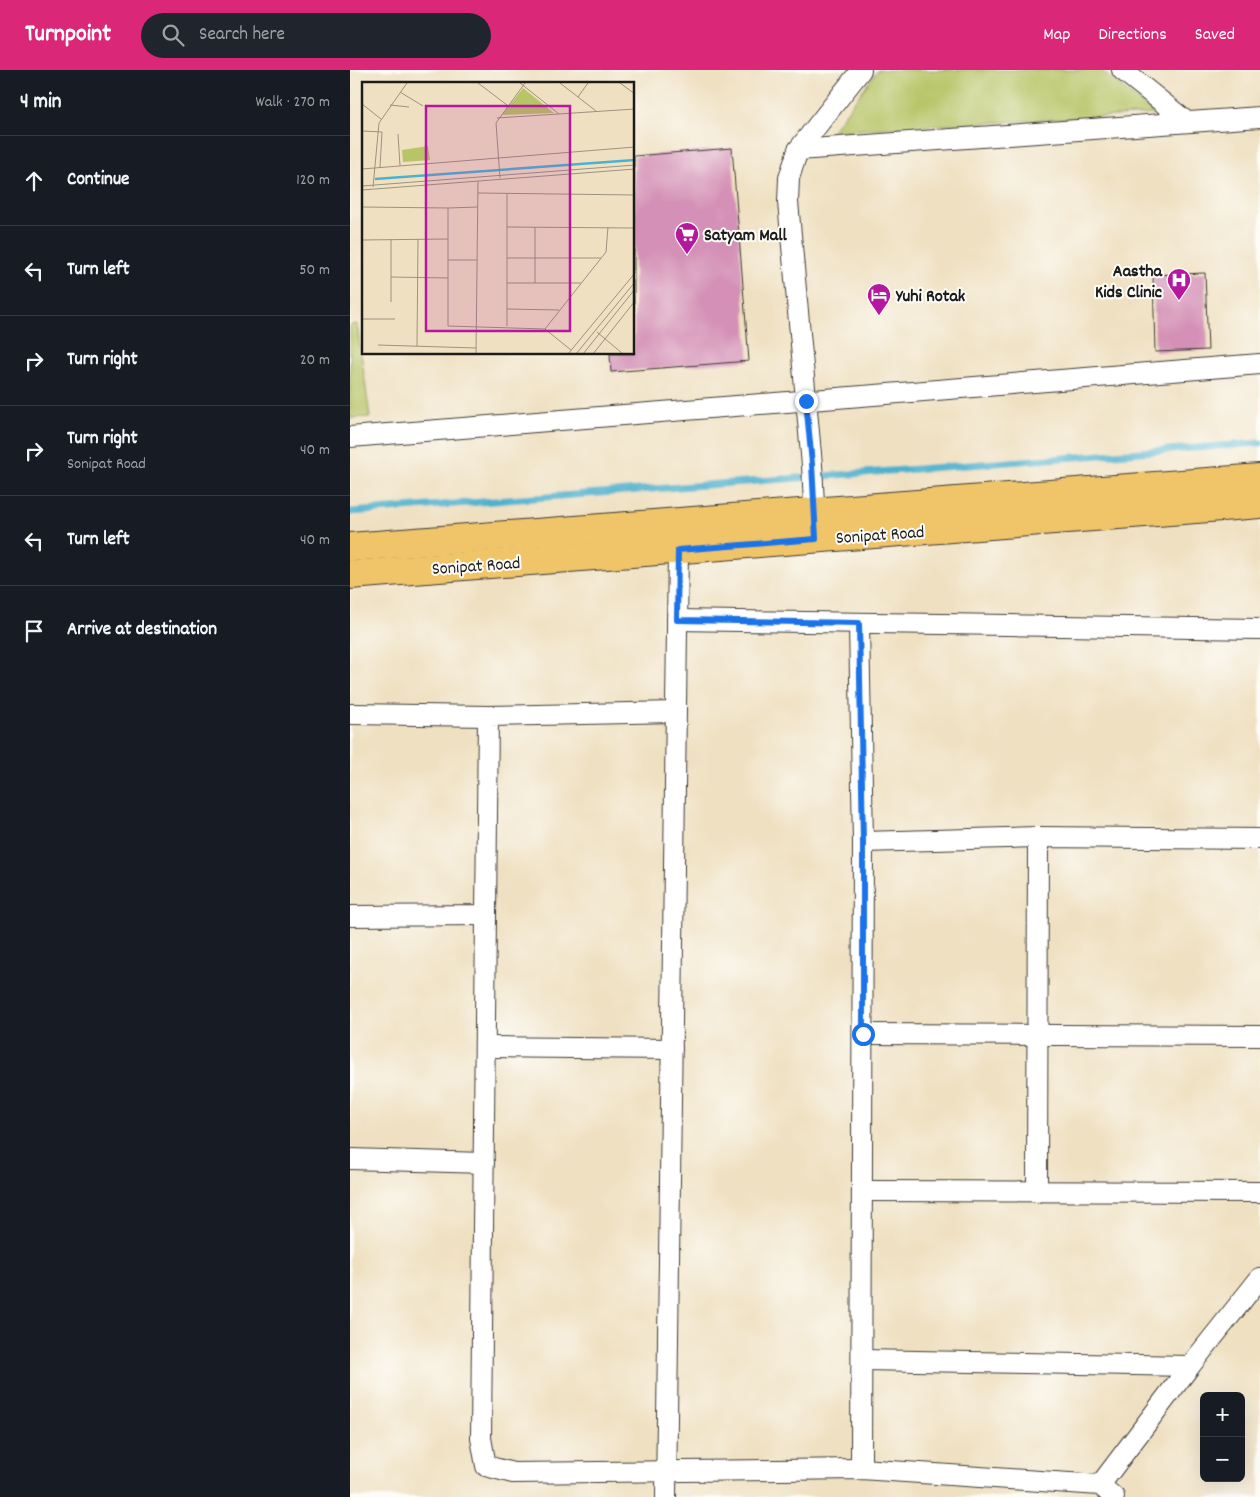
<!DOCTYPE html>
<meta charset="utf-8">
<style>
body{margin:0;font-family:Dekko,sans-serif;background:#20242c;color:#f1f3f6}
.controls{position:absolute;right:15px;bottom:15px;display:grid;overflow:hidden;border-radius:8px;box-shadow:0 5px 20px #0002}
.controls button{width:45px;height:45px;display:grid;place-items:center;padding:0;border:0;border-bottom:1px solid #363941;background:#171b24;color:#f1f3f6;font:25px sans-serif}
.stop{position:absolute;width:15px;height:15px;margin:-11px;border:4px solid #1a73e8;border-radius:50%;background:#fff}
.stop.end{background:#1a73e8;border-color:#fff;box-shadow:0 1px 5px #0008}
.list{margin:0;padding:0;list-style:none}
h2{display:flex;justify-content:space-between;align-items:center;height:65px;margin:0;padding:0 20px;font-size:21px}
h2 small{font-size:16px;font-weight:400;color:#9ea1a6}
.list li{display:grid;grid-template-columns:32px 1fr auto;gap:15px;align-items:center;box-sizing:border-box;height:90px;padding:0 20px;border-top:1px solid #363941}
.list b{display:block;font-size:19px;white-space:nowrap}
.list p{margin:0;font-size:16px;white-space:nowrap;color:#9ea1a6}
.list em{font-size:16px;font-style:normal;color:#9ea1a6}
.icon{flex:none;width:28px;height:28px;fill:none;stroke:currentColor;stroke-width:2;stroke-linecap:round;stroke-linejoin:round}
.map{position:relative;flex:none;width:910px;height:1427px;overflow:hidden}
header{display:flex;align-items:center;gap:30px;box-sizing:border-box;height:70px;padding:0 25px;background:#db2777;color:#fff}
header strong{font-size:24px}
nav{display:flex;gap:28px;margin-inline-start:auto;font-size:18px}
.search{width:350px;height:45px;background:#20242c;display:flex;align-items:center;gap:12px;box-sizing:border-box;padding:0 18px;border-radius:28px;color:#9ea1a6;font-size:19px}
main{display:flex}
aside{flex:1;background:#171b24}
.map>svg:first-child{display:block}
.green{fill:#b7c567;stroke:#6a7042}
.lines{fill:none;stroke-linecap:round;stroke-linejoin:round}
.stream{stroke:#4eb0cd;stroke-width:7}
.building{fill:#d490b6}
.street-casing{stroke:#3c3935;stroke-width:22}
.primary-casing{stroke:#3c3935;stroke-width:30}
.street{stroke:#fff;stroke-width:20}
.primary{stroke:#f0c469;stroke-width:28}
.route{stroke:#1a73e8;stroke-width:6}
.labels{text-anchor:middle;stroke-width:4;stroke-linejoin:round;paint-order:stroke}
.poi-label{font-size:18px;font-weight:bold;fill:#1c1c1c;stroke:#fdfcf7;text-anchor:start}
.street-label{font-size:18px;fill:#1c1c1c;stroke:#fdfcf7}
.inset-river{fill:none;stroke:#4eb0cd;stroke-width:2.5}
.inset-road{fill:none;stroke:#9b927f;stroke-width:1}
.view{fill:#b5179e;fill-opacity:0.15;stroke:#b5179e;stroke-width:2.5}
.inset-edge{fill:none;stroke:#1c1c1c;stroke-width:2.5}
</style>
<header>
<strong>Turnpoint</strong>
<div class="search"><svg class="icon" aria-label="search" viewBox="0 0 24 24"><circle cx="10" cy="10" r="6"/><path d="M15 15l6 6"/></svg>Search here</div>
<nav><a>Map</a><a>Directions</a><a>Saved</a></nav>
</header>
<main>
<aside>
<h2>4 min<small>Walk · 270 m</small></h2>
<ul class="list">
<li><svg class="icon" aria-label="ahead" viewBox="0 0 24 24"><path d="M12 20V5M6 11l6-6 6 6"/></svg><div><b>Continue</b></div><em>120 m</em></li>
<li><svg class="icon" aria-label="left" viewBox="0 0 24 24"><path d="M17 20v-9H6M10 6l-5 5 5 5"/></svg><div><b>Turn left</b></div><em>50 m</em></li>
<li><svg class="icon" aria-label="right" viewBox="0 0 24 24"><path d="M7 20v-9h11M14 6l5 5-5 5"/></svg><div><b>Turn right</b></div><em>20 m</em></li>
<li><svg class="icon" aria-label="right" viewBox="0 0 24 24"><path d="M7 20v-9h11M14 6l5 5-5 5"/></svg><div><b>Turn right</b><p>Sonipat Road</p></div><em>40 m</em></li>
<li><svg class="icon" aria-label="left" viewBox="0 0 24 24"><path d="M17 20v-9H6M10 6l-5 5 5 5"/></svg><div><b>Turn left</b></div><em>40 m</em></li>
<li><svg class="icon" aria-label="arrive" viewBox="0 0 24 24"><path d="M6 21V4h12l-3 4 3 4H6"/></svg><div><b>Arrive at destination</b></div></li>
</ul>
</aside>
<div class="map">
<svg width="910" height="1427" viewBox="0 0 910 1427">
<rect width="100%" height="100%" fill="#fdfcf7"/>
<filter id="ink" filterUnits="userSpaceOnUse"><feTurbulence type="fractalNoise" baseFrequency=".02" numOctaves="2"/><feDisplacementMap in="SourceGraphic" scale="10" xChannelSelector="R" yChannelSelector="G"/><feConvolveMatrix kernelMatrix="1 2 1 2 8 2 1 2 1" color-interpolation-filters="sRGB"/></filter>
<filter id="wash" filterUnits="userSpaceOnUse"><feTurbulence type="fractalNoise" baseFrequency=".0096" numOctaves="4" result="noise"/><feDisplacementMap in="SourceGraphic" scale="20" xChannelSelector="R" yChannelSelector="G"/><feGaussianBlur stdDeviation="1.12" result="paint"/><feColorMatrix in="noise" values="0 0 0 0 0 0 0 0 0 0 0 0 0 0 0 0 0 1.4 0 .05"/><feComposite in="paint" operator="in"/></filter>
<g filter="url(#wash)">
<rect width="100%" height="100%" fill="#efe0c1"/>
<g class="green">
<polygon points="528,0 750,0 805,44 482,61"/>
<polygon points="7,254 20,347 0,348 0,255"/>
</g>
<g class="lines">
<polyline class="stream" points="0,442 910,373"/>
</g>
<g id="blocks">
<g class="building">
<polygon points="382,78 399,291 261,302 260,284 284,284 284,86"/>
<polygon points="855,203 858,280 805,282 803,205"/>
</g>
</g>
</g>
<g filter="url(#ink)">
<use href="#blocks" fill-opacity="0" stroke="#3c3935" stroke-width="1"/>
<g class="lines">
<g class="street-casing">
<g id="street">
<polyline points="772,0 837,52"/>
<polyline points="448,80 910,47"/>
<polyline points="0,367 910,294"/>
<polyline points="465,454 462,395 438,132 439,108 448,80 511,0"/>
<polyline points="327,550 910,559"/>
<polyline points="509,553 513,772 511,1399"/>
<polyline points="0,644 138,646"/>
<polyline points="513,772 688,767 910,769"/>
<polyline points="136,845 131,1368 136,1396 163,1403 511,1399 750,1415 764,1427"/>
<polyline points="0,846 136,845 138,646 326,642"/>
<polyline points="513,964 910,966"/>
<polyline points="135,977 322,979"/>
<polyline points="0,1089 134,1093"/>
<polyline points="512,1121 910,1122"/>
<polyline points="687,1122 688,767"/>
<polyline points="513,1290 840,1296"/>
<polyline points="750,1415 840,1296 910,1208"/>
<polyline points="316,1427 328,479"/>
</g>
</g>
<g class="primary-casing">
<g id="primary">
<polyline points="0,477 910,408"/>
<polyline points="0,505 910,434"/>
</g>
</g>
<use href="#street" class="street"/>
<use href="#primary" class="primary"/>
</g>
</g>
<g class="lines" filter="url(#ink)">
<polyline class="route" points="456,331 462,394 466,469 328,480 327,550 509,553 513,772 513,964"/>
</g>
<defs>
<g id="supermarket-pin" transform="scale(1.25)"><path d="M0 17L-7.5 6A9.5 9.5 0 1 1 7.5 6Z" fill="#b5179e" stroke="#fdfcf7"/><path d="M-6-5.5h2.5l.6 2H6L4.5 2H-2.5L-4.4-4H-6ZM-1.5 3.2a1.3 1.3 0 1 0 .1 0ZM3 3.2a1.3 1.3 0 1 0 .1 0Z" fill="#fff"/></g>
<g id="hospital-pin" transform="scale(1.25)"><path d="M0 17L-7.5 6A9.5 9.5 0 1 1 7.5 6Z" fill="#b5179e" stroke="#fdfcf7"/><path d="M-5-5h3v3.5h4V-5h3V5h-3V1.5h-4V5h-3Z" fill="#fff"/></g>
<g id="hotel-pin" transform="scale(1.25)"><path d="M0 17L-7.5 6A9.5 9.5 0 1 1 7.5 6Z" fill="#b5179e" stroke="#fdfcf7"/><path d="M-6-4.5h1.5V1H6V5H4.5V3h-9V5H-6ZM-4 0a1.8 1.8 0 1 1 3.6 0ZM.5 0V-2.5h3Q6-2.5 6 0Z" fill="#fff"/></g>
</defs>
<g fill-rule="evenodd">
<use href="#supermarket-pin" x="337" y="164"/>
<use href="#hospital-pin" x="829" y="210"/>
<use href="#hotel-pin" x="529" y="225"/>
</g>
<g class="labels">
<g class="poi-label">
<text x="354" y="170">Satyam Mall</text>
<text x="812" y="206" text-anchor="end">Aastha<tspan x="812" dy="21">Kids Clinic</tspan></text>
<text x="546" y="231">Yuhi Rotak</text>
</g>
<g class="street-label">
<text transform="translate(530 464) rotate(-4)" y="6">Sonipat Road</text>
<text transform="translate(126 495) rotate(-4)" y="6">Sonipat Road</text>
</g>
</g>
<g transform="translate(12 12)">
<rect width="272" height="272" fill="#efe0c1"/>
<path d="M161,6l31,25 -52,2zM66,64l2,14 -27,2 -1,-12z" fill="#b7c567"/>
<path class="inset-river" d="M13,97l260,-19"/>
<path class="inset-road" d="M116,1l29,22M158,1l39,31M198,1l36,28M258,1l15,11M38,10l23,14M216,15l10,-14M0,22l19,15M28,23l19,2M135,36l138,-9M0,49l20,1 -2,35M36,52l2,32M0,87l273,-22M138,96l-4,-55 29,-40M0,104l273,-21M11,105l6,-64 28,-40M0,108l273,-21M116,111l157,2M145,111v133M0,125l86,1M145,145l128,1M29,157v38l57,1M86,157v87l97,3 26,21M0,158l86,-1v-31l30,-1M145,176h94M86,178h29M29,195v25M145,201h74M173,201v-56M145,227l52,1M0,237h33M183,247l61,-77 2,-25M235,250l26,22M16,263l98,3M55,264l1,-107M114,272l2,-173M206,272l67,-81M214,272l59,-72M221,272l52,-65M231,272l42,-53"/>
<path class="view" d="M64,24h144v225h-144z"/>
<rect width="272" height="272" class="inset-edge"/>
</g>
</svg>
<div class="controls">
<button>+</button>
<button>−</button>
</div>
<div class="stop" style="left:513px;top:964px"></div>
<div class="stop end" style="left:456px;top:331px"></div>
</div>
</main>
